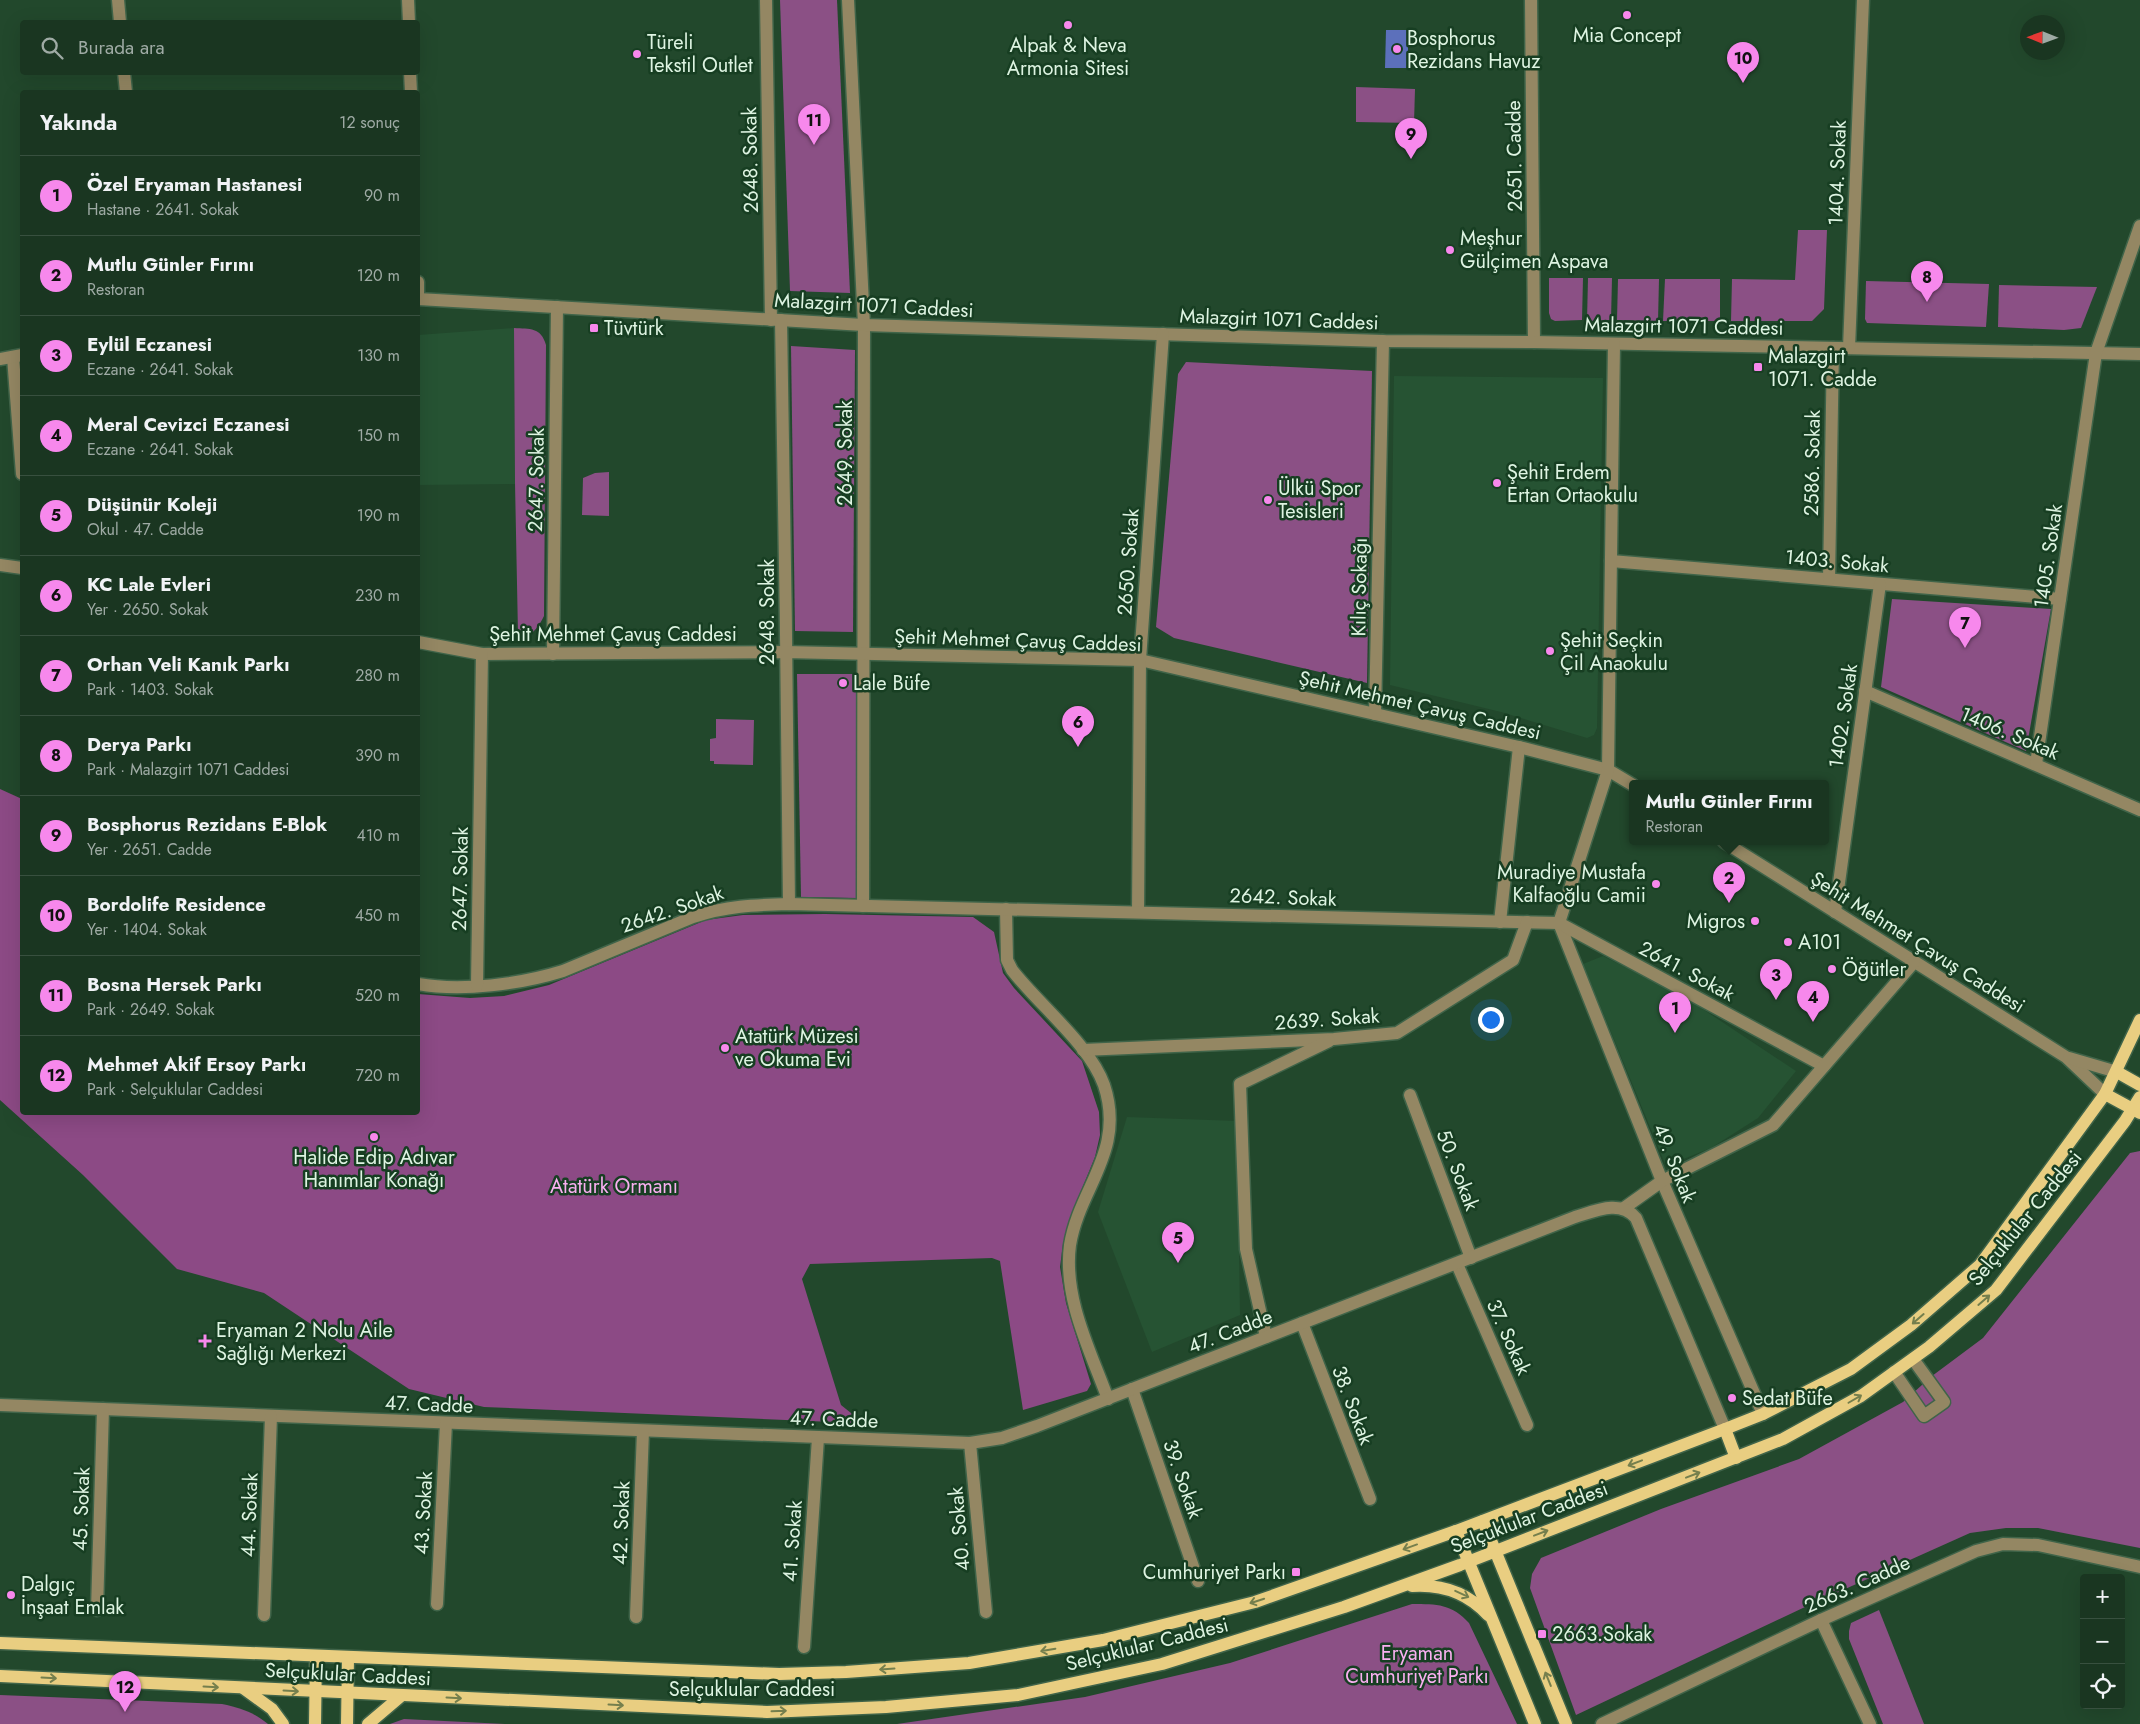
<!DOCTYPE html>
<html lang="tr">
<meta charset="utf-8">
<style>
body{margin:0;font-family:Jost,sans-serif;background:#27412e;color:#f1f3f6}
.controls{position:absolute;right:15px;bottom:15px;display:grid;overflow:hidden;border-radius:5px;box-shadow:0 5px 20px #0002}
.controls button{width:45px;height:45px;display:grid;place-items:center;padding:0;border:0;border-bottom:1px solid #38503f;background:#1a3621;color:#f1f3f6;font:25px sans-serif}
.compass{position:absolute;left:2020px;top:15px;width:45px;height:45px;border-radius:50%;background:#1a3621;box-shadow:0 5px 20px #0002;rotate:271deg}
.you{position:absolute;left:1490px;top:1019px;width:18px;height:18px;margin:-12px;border:4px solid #fff;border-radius:50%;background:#1a73e8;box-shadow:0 0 0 8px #1a73e833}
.badge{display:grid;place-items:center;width:32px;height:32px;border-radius:50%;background:#f788ec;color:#111;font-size:16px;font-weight:700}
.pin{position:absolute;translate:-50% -41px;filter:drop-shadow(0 1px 2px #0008)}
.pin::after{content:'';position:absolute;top:26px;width:18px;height:15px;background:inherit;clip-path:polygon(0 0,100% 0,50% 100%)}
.popup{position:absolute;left:1629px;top:780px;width:200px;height:65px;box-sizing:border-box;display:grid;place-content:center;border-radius:5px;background:#1a3621;filter:drop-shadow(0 1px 4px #0005);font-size:16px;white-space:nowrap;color:#9faba5}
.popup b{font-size:19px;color:#f1f3f6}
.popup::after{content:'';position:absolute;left:50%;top:100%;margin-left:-10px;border:10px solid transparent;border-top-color:#1a3621}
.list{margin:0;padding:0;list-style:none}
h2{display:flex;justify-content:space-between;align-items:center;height:65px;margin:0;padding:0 20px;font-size:21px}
h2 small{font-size:16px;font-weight:400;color:#9faba5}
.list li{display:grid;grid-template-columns:32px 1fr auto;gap:15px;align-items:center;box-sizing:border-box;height:80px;padding:0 20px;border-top:1px solid #38503f}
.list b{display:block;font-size:19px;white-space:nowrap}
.list p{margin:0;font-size:16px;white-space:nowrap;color:#9faba5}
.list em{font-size:16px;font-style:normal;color:#9faba5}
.icon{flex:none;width:28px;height:28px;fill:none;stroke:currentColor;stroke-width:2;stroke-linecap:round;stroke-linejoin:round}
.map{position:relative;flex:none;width:2140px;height:1724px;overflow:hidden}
.search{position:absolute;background:#1a3621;box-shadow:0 5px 20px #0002;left:20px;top:20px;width:400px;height:55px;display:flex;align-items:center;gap:12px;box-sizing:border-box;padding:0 18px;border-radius:5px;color:#9faba5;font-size:19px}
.panel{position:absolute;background:#1a3621;box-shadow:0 5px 20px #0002;left:20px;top:90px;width:400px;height:1025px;border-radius:5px}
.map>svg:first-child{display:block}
.built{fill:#265333}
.green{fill:#8b5085}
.forest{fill:#8c4a85}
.water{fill:#5c70bb}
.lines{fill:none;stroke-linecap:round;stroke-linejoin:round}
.minor-casing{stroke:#406449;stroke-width:15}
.major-casing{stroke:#406449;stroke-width:15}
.minor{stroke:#948763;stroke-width:12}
.major{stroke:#e9ce81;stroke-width:12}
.oneway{stroke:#757f4d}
.poi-dot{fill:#f788ec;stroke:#173e22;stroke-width:2}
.labels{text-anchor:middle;stroke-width:5;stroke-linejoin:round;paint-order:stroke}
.poi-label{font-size:20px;fill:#def4e2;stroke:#173e22;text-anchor:start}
.street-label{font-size:20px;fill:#def4e2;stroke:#173e22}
.park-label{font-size:20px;fill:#fab0f1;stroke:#173e22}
</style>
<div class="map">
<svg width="2140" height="1724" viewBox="0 0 2140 1724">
<rect width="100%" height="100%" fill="#22482c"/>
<g class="built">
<polygon points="514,328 515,484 418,485 418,335"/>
<polygon points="1394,376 1603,378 1597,728 1594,735 1587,738 1501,712 1390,685"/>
<polygon points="1603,956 1680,994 1796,1071 1758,1118 1711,1148 1666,1166 1583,964"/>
<polygon points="1127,1117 1237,1121 1240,1315 1152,1352 1098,1212"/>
</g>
<g class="green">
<polygon points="780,0 837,0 850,293 790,291"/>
<polygon points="1356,87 1415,89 1414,123 1356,122"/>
<polygon points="1798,230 1827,230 1824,309 1812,321 1731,321 1732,279 1795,280"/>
<polygon points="1549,278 1583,278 1582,320 1555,321 1551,319 1549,313"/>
<polygon points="1588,278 1612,278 1611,320 1587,321"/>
<polygon points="1618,279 1659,279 1658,321 1617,320"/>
<polygon points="1665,279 1720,279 1720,321 1663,321"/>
<polygon points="1866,281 1989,284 1986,327 1867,323 1865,319"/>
<polygon points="1999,285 2097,287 2081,328 2064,330 1998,327"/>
<path d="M514,328c16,1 27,-1 32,17l-2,271c-5,10 -13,24 -26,18l-3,-151z"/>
<polygon points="791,346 855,350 853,632 795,631"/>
<polygon points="1186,362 1372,371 1367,683 1174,638 1156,627 1178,374"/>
<polygon points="609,472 609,516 582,515 583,478 595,473"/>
<polygon points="1892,599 2051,609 2026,751 1881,687"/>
<polygon points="797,674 858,674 858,898 801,897"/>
<polygon points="716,719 754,720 753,765 714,764 714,761 710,761 710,739 716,738"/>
<polygon points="2140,1151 2140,1548 2038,1528 2006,1528 1970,1533 1805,1607 1576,1715 1530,1588 1532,1574 1541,1558 1661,1509 1799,1459 1903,1402 1932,1376 1983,1338 2130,1153"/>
<path d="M1412,1604c25,0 40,0 57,19l48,101h-620l188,-27 145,-34z"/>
<polygon points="1879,1610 1924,1724 1883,1724 1849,1639 1849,1631 1851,1623"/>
<path d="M0,1695l222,9c19,4 31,8 46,20h-268z"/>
<polygon points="404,1719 505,1724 390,1724"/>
</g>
<polygon class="forest" points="0,789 22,799 22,1112 418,1112 418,994 470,998 504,996 549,985 706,920 743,915 825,914 973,917 994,932 1003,973 1014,988 1082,1061 1099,1112 1100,1135 1095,1157 1074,1208 1063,1244 1060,1267 1066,1303 1091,1384 1087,1391 1023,1410 1000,1261 992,1258 810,1264 802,1279 841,1405 856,1417 856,1423 484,1407 409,1389 264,1293 177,1269 83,1175 0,1100"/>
<polygon class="water" points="1386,30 1408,30 1408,68 1385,68"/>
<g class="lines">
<g class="minor-casing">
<g id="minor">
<polyline points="118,0 120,22"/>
<polyline points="408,0 409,22"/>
<polyline points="766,0 771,320"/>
<polyline points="848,0 864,325 863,906"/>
<polyline points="1531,0 1534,342"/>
<polyline points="124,72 126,92"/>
<polyline points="410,72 411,92"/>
<polyline points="418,282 418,299"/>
<polyline points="418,299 864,325 1383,341 1534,342 2140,354"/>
<path d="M781,320c4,195 6,389 8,584"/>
<polyline points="1849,348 1863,0"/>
<polyline points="13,357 22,474"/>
<polyline points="0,359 22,355"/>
<polyline points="1611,561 2060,599"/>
<polyline points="0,565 22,568"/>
<polyline points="1829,579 1833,348"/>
<polyline points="418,642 482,654 785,652 1140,660 1519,747 1608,770 1633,785"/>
<polyline points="553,654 557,307"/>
<polyline points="1865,691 2140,810"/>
<polyline points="1375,714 1383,341"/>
<polyline points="2036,764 2096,353 2140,226"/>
<polyline points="1724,842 2066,1057 2105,1094"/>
<path d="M1006,909l1,51 5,10c27,35 78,75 92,115 22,66 -25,103 -34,160 -7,53 20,105 38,154"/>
<polyline points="1138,912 1140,660 1163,334"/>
<polyline points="1835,912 1880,584"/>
<polyline points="1500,922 1519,747"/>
<polyline points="1559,923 1608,770 1614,344"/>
<polyline points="1559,923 1662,1181 1763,1414"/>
<path d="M418,984c44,8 103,0 145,-13l130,-54c33,-11 61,-12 96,-13l770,19 265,143"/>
<polyline points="477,985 482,654"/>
<polyline points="1083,1050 1334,1039 1397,1033 1513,960 1527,922"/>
<polyline points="2069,1058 2117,1072"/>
<polyline points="1410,1095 1471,1258"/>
<polyline points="1624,1208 1662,1181 1773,1125 1914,962"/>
<polyline points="1457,1264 1527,1425"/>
<polyline points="1302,1323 1370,1499"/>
<polyline points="1266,1337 1246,1249 1240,1084 1329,1041"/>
<polyline points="1894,1372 1924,1416 1944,1402 1913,1359"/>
<polyline points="1132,1389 1198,1581"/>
<path d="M0,1405l970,38 32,-5 35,-12 538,-209c20,-6 45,-18 61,1l89,211"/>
<polyline points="970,1443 986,1612"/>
<polyline points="437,1604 446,1423"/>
<polyline points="97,1610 103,1409"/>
<polyline points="264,1615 271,1416"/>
<polyline points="636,1617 643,1431"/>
<polyline points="1821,1620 1870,1724"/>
<polyline points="804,1647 818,1438"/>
<polyline points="1602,1724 1821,1620 1976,1551 2003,1544 2038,1545 2140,1567"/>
</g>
</g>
<g class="major-casing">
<g id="major">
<polyline points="2117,1072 2140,1085"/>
<polyline points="2105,1094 2140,1113"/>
<polyline points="1725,1429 1736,1458"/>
<polyline points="1483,1521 1566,1724"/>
<polyline points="1456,1531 1535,1724"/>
<path d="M1412,1586c30,-2 55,6 76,29"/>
<polyline points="0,1643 779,1674 846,1672 969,1663 1103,1640 1255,1602 1456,1531 1725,1429 1763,1414 1851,1369 1911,1325 1980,1265 2105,1094 2140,1020"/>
<polyline points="0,1676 767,1712 886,1707 1018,1695 1162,1664 1344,1607 1460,1565 1783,1439 1861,1396 1929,1347 1996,1290 2125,1121 2140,1097"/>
<polyline points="243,1688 272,1709 283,1724"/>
<polyline points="315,1724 316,1657"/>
<polyline points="347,1724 348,1658"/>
<polyline points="368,1724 401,1696"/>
</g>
</g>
<use href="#minor" class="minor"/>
<use href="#major" class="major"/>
</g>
<defs><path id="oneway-shaft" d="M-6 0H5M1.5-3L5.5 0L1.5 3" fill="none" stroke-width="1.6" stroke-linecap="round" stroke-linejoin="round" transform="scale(1.25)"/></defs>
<g class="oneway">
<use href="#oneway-shaft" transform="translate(1984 1300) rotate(-41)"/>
<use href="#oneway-shaft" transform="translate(1918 1319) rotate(139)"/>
<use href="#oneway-shaft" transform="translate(1855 1399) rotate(-30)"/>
<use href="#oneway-shaft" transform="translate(1635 1463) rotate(159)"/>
<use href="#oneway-shaft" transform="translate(1693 1475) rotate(-21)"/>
<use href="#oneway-shaft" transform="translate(1541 1533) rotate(-21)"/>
<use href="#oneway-shaft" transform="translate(1410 1547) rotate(160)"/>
<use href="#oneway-shaft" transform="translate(1462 1594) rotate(25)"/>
<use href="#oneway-shaft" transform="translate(1257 1601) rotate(162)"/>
<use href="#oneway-shaft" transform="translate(1048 1650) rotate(170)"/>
<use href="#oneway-shaft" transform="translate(887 1669) rotate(176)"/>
<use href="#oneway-shaft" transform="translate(49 1678) rotate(3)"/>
<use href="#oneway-shaft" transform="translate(1548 1679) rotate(-112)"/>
<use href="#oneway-shaft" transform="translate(211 1687) rotate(3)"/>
<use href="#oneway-shaft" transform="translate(291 1691) rotate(3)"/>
<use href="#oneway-shaft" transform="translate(454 1698) rotate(3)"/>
<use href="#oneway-shaft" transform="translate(616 1705) rotate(3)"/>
<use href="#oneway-shaft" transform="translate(779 1711) rotate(-2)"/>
</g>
<g class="poi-dot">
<circle cx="1627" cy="15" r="5"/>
<circle cx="1068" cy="25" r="5"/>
<circle cx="1397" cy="49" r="5"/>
<circle cx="637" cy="54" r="5"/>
<circle cx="1450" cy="250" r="5"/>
<rect x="589" y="323" width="10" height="10" rx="2.5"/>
<rect x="1753" y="362" width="10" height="10" rx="2.5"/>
<circle cx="1497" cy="483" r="5"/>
<circle cx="1268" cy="500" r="5"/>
<circle cx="1550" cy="651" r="5"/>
<circle cx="843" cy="683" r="5"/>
<circle cx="1656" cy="884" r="5"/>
<circle cx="1755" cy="921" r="5"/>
<circle cx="1788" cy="942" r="5"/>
<circle cx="1832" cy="969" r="5"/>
<circle cx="725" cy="1048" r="5"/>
<circle cx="374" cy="1137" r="5"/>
<path d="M202.5 1333.5h5v5h5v5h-5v5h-5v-5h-5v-5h5z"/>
<circle cx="1732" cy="1398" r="5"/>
<rect x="1291" y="1567" width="10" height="10" rx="2.5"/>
<circle cx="11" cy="1595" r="5"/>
<rect x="1537" y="1629" width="10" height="10" rx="2.5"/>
</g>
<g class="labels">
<g class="poi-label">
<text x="1627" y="42" text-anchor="middle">Mia Concept</text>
<text x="1407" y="45">Bosphorus<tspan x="1407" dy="23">Rezidans Havuz</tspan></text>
<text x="647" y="49">Türeli<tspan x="647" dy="23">Tekstil Outlet</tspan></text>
<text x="1068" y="52" text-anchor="middle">Alpak &amp; Neva<tspan x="1068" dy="23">Armonia Sitesi</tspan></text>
<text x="1460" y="245">Meşhur<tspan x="1460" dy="23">Gülçimen Aspava</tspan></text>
<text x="604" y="335">Tüvtürk</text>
<text x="1768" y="363">Malazgirt<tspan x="1768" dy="23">1071. Cadde</tspan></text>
<text x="1507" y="479">Şehit Erdem<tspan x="1507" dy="23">Ertan Ortaokulu</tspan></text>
<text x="1278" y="495">Ülkü Spor<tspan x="1278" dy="23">Tesisleri</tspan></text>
<text x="1560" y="647">Şehit Seçkin<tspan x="1560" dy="23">Çil Anaokulu</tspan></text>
<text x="853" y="690">Lale Büfe</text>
<text x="1646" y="879" text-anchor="end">Muradiye Mustafa<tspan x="1646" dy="23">Kalfaoğlu Camii</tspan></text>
<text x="1745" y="928" text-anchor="end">Migros</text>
<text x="1798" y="949">A101</text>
<text x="1842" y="976">Öğütler</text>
<text x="735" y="1043">Atatürk Müzesi<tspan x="735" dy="23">ve Okuma Evi</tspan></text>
<text x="374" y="1164" text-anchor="middle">Halide Edip Adıvar<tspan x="374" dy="23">Hanımlar Konağı</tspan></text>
<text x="216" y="1337">Eryaman 2 Nolu Aile<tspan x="216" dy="23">Sağlığı Merkezi</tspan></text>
<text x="1742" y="1405">Sedat Büfe</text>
<text x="1286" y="1579" text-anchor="end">Cumhuriyet Parkı</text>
<text x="21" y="1591">Dalgıç<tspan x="21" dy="23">İnşaat Emlak</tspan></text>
<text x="1552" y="1641">2663.Sokak</text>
</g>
<g class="street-label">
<text transform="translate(1514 156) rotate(-91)" y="7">2651. Cadde</text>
<text transform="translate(750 160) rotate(-91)" y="7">2648. Sokak</text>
<text transform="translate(1837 173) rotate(-88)" y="7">1404. Sokak</text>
<text transform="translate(874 305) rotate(3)" y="7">Malazgirt 1071 Caddesi</text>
<text transform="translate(1279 319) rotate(2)" y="7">Malazgirt 1071 Caddesi</text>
<text transform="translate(1684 326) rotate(1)" y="7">Malazgirt 1071 Caddesi</text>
<text transform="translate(845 453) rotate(-90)" y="7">2649. Sokak</text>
<text transform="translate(1812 463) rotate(-89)" y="7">2586. Sokak</text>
<text transform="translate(536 480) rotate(-89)" y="7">2647. Sokak</text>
<text transform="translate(2048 556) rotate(-82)" y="7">1405. Sokak</text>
<text transform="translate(1837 561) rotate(5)" y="7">1403. Sokak</text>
<text transform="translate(1128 562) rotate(-86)" y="7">2650. Sokak</text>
<text transform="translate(1359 587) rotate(-89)" y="7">Kılıç Sokağı</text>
<text transform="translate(767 612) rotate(-90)" y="7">2648. Sokak</text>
<text x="613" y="641">Şehit Mehmet Çavuş Caddesi</text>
<text transform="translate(1018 640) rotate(2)" y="7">Şehit Mehmet Çavuş Caddesi</text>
<text transform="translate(1420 705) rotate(13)" y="7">Şehit Mehmet Çavuş Caddesi</text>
<text transform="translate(1843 716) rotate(-82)" y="7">1402. Sokak</text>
<text transform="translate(2010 733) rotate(23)" y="7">1406. Sokak</text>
<text transform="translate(460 879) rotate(-89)" y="7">2647. Sokak</text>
<text transform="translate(1283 897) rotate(2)" y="7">2642. Sokak</text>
<text transform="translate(672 909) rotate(-19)" y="7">2642. Sokak</text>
<text transform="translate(1918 942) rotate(32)" y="7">Şehit Mehmet Çavuş Caddesi</text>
<text transform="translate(1687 971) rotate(28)" y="7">2641. Sokak</text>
<text transform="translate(1327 1019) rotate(-4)" y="7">2639. Sokak</text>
<text transform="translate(1675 1163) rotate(68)" y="7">49. Sokak</text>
<text transform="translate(1458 1170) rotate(69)" y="7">50. Sokak</text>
<text transform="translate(2025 1218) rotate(-51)" y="7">Selçuklular Caddesi</text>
<text transform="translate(1230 1331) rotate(-21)" y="7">47. Cadde</text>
<text transform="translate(1509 1337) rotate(66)" y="7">37. Sokak</text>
<text transform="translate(429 1404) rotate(2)" y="7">47. Cadde</text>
<text transform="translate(1353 1405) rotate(69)" y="7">38. Sokak</text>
<text transform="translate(834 1419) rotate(2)" y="7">47. Cadde</text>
<text transform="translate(1183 1479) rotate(71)" y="7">39. Sokak</text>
<text transform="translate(81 1509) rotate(-88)" y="7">45. Sokak</text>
<text transform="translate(423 1513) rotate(-87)" y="7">43. Sokak</text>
<text transform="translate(249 1515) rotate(-88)" y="7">44. Sokak</text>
<text transform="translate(1529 1517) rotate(-21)" y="7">Selçuklular Caddesi</text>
<text transform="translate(621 1523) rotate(-88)" y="7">42. Sokak</text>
<text transform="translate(959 1529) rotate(-95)" y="7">40. Sokak</text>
<text transform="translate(792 1541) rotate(-86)" y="7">41. Sokak</text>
<text transform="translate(1857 1584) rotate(-24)" y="7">2663. Cadde</text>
<text transform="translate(1147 1644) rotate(-14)" y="7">Selçuklular Caddesi</text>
<text transform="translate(348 1674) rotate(3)" y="7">Selçuklular Caddesi</text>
<text x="752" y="1696">Selçuklular Caddesi</text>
</g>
<g class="park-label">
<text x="614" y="1193">Atatürk Ormanı</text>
<text x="1417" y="1660">Eryaman<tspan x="1417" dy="23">Cumhuriyet Parkı</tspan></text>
</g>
</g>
</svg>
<div class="controls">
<button>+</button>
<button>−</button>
<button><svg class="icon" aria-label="locate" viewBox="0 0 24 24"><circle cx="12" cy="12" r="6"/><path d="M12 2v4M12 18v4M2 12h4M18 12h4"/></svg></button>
</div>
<svg class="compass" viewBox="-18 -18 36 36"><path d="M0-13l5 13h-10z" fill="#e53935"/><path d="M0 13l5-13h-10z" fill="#9faba5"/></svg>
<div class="you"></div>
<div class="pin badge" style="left:1675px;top:1033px">1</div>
<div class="pin badge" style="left:1729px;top:903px">2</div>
<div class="popup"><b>Mutlu Günler Fırını</b>Restoran</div>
<div class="pin badge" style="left:1776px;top:1000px">3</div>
<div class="pin badge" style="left:1813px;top:1022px">4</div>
<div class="pin badge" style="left:1178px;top:1263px">5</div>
<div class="pin badge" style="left:1078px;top:747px">6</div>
<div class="pin badge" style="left:1965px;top:648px">7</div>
<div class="pin badge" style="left:1927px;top:302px">8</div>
<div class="pin badge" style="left:1411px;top:159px">9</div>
<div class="pin badge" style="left:1743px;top:83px">10</div>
<div class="pin badge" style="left:814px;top:145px">11</div>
<div class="pin badge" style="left:125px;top:1712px">12</div>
<div class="search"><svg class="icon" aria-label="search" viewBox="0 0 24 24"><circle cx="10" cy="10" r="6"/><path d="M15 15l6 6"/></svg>Burada ara</div>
<section class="panel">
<h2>Yakında<small>12 sonuç</small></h2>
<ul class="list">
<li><span class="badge">1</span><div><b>Özel Eryaman Hastanesi</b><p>Hastane · 2641. Sokak</p></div><em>90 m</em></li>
<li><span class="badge">2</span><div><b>Mutlu Günler Fırını</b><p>Restoran</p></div><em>120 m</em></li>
<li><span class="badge">3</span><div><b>Eylül Eczanesi</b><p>Eczane · 2641. Sokak</p></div><em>130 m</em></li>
<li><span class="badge">4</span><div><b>Meral Cevizci Eczanesi</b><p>Eczane · 2641. Sokak</p></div><em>150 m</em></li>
<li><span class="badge">5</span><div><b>Düşünür Koleji</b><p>Okul · 47. Cadde</p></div><em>190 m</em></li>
<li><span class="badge">6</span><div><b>KC Lale Evleri</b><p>Yer · 2650. Sokak</p></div><em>230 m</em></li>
<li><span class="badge">7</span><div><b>Orhan Veli Kanık Parkı</b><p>Park · 1403. Sokak</p></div><em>280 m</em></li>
<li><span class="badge">8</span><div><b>Derya Parkı</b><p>Park · Malazgirt 1071 Caddesi</p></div><em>390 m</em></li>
<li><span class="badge">9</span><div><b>Bosphorus Rezidans E-Blok</b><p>Yer · 2651. Cadde</p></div><em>410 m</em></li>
<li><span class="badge">10</span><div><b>Bordolife Residence</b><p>Yer · 1404. Sokak</p></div><em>450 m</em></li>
<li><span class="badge">11</span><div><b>Bosna Hersek Parkı</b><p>Park · 2649. Sokak</p></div><em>520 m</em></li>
<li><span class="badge">12</span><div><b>Mehmet Akif Ersoy Parkı</b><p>Park · Selçuklular Caddesi</p></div><em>720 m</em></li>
</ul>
</section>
</div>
